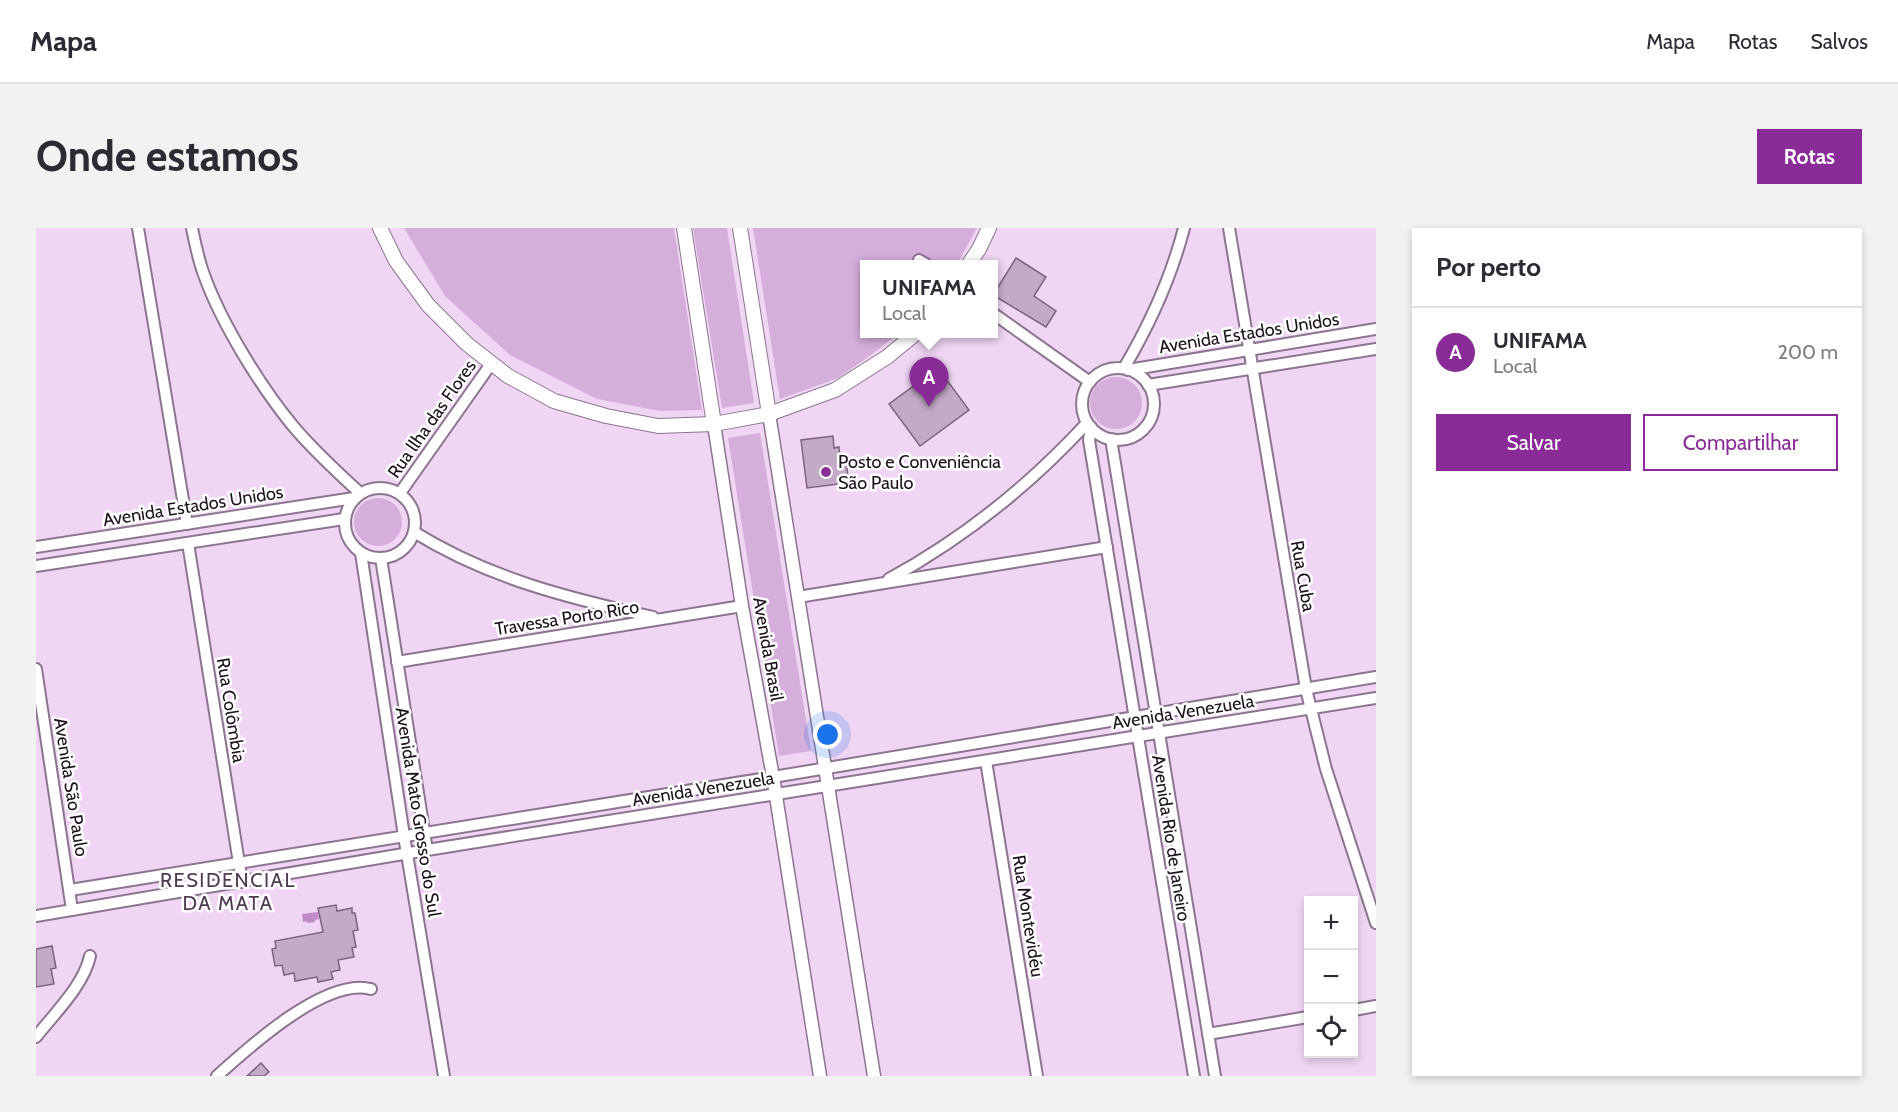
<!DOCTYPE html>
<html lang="pt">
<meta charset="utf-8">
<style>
body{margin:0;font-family:Cabin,sans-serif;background:#f2f2f3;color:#2b2b33}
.controls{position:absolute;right:18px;bottom:18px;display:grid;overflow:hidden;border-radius:0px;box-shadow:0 3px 9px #0003}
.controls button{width:54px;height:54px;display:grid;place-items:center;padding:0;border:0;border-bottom:2px solid #e1e1e2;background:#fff;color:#2b2b33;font:30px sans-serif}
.you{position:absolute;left:792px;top:507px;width:21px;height:21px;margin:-15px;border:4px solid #fff;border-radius:50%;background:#1a73e8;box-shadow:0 0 0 9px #1a73e833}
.badge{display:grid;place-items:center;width:39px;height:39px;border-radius:50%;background:#892c97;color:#fff;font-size:20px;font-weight:700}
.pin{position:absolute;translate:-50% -50px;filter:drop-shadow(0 2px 3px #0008)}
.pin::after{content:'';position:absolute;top:32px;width:21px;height:18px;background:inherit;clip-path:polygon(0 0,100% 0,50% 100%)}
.popup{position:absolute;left:824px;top:32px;width:138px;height:78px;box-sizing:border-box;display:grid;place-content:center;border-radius:0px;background:#fff;filter:drop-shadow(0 2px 4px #0005);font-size:20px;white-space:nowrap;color:#7c7c81}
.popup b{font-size:22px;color:#2b2b33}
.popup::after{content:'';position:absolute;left:50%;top:100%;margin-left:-12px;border:12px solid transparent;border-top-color:#fff}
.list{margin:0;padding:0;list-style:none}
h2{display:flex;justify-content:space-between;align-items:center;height:78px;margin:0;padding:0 24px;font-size:26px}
h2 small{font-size:20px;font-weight:400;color:#7c7c81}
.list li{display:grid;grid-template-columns:39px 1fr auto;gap:18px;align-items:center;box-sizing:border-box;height:90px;padding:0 24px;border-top:2px solid #e1e1e2}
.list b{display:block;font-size:22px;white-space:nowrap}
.list p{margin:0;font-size:20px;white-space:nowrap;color:#7c7c81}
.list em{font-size:20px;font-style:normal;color:#7c7c81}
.actions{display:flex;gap:12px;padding:18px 24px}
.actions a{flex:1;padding:14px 0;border:2px solid #892c97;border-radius:0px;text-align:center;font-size:21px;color:#892c97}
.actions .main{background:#892c97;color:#fff}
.icon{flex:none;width:33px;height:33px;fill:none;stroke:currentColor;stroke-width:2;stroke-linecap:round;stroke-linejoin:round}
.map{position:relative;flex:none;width:1340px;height:848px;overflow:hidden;border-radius:0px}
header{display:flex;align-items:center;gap:36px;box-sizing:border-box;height:84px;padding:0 30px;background:#fff;border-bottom:2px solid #e1e1e2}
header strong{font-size:28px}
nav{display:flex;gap:33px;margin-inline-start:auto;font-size:21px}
.intro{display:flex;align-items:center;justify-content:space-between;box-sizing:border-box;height:144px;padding:0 36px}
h1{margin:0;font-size:42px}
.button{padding:15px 27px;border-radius:0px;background:#892c97;color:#fff;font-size:21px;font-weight:700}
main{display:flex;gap:36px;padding:0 36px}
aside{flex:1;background:#fff;border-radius:0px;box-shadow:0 3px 9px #0003}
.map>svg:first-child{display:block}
.green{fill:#d5aedb}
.water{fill:#c18bc9}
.building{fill:#c3aac7;stroke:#7b647f;stroke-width:1.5}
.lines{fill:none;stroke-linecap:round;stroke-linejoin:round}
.minor-casing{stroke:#8d7591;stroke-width:14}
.tertiary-casing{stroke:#8d7591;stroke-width:15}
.secondary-casing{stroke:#8d7591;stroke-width:16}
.minor{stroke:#fff;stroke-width:10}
.tertiary{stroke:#fff;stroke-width:12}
.secondary{stroke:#fff;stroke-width:14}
.poi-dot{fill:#892c97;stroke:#fff;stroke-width:2}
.labels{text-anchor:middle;stroke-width:5;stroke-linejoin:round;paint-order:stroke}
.street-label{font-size:18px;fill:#1b121c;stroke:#fff}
.poi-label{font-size:18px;fill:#1b121c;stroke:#fff;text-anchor:start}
.neighbourhood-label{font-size:20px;letter-spacing:1.5px;fill:#513b54;stroke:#fff}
</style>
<header>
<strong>Mapa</strong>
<nav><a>Mapa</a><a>Rotas</a><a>Salvos</a></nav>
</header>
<div class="intro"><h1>Onde estamos</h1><a class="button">Rotas</a></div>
<main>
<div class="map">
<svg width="1340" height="848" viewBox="0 0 1340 848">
<rect width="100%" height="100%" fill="#f0d6f4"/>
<g class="green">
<polygon points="368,0 638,0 666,182 624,183 561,171 474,127 409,68"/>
<polygon points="657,0 691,0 718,175 686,180"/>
<polygon points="717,0 941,0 921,36 828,36 828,106 862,106 835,127 802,150 744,171"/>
<circle cx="1080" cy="175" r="26"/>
<polygon points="724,205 775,523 743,528 692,210"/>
<circle cx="342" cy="294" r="24"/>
</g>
<polygon class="water" points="282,684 283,691 279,692 279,694 271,695 271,693 267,694 266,686"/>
<g class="building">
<polygon points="980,30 1010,49 998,68 1020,83 1010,99 957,67"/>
<polygon points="902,140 933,182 884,218 853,176"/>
<polygon points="797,208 798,220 803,219 804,232 810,231 813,259 802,261 802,256 771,260 765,212"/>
<polygon points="300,677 301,683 316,680 316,685 319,685 322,702 317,703 320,719 316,720 318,729 302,732 304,742 295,744 297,751 282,754 281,749 259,753 258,745 248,747 246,737 239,738 236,721 240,720 239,713 287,704 282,680"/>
<polygon points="16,718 20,740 15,741 18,756 0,759 0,721"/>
<polygon points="225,835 233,844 228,848 211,848"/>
</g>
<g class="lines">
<g class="minor-casing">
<g id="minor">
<polyline points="102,0 151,296"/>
<path d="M156,0c3,15 6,30 11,44 17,49 57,114 90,154 20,24 44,46 67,67"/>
<polyline points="1193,0 1270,461 1290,541 1340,695"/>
<polyline points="883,32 890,36"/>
<polyline points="958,86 1054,154"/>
<path d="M1088,140c26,-44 47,-90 60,-140"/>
<circle cx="1082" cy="176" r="36"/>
<polyline points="1092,142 1340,101"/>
<polyline points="1112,157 1340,121"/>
<polyline points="1055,199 1053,212 1158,848"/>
<polyline points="1075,211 1179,848"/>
<circle cx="344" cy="295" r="35"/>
<polyline points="364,265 455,136"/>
<path d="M378,304c74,46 154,66 239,85"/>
<polyline points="152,315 206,654"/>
<polyline points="0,319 318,270"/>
<polyline points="325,325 368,608 408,848"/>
<polyline points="345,330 391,622"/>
<polyline points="0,338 308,291"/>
<path d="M853,351c75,-41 140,-93 198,-156"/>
<polyline points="762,369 1071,319"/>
<polyline points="361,434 706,378"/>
<polyline points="0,441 36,682"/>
<polyline points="950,533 1001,848"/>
<polyline points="34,662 737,549 1340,449"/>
<polyline points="0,688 391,622 1340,470"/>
<polyline points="1318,782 1340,778"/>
<polyline points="1172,806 1272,789"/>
<path d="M0,809c18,-23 48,-52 54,-81"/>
<path d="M181,848c32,-29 109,-99 154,-87"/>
</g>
</g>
<g class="tertiary-casing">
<g id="tertiary">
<polyline points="733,186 838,848"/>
<polyline points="678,196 706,378 737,549 784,848"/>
</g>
</g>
<g class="secondary-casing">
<g id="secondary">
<polyline points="344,0 360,33 392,77 431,116 472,148 518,173 570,188 622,198 678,196 733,186 799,162 851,129 879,106"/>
<polyline points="648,0 678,196"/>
<polyline points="704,0 733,186"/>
<polyline points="933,36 943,21 953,0"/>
</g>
</g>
<use href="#minor" class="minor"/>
<use href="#tertiary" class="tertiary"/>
<use href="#secondary" class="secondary"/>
</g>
<circle class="poi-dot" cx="790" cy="244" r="6"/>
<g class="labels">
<g class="street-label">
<text transform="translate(1213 105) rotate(-9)" y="6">Avenida Estados Unidos</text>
<text transform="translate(396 191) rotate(-55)" y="6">Rua llha das Flores</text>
<text transform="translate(157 278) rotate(-9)" y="6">Avenida Estados Unidos</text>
<text transform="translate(1267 348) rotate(80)" y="6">Rua Cuba</text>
<text transform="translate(531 390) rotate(-9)" y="6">Travessa Porto Rico</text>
<text transform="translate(732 421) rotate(80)" y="6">Avenida Brasil</text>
<text transform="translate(195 482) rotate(81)" y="6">Rua Colômbia</text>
<text transform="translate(1147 484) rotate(-9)" y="6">Avenida Venezuela</text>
<text transform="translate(35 559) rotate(81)" y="6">Avenida São Paulo</text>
<text transform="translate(667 561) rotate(-9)" y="6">Avenida Venezuela</text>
<text transform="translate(382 584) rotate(81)" y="6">Avenida Mato Grosso do Sul</text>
<text transform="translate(1135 610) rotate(81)" y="6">Avenida Rio de Janeiro</text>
<text transform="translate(992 688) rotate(81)" y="6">Rua Montevidéu</text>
</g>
<g class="poi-label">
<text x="802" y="240">Posto e Conveniência<tspan x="802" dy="21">São Paulo</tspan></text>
</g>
<g class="neighbourhood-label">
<text x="192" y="659">RESIDENCIAL<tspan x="192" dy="23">DA MATA</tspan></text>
</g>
</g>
</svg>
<div class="controls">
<button>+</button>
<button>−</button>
<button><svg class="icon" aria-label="locate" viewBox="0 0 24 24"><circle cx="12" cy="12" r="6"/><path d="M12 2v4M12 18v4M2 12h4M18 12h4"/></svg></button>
</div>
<div class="you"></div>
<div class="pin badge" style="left:893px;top:179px">A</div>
<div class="popup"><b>UNIFAMA</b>Local</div>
</div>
<aside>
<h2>Por perto<small></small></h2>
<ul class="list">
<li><span class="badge">A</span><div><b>UNIFAMA</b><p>Local</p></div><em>200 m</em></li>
</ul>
<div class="actions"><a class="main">Salvar</a><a>Compartilhar</a></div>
</aside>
</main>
